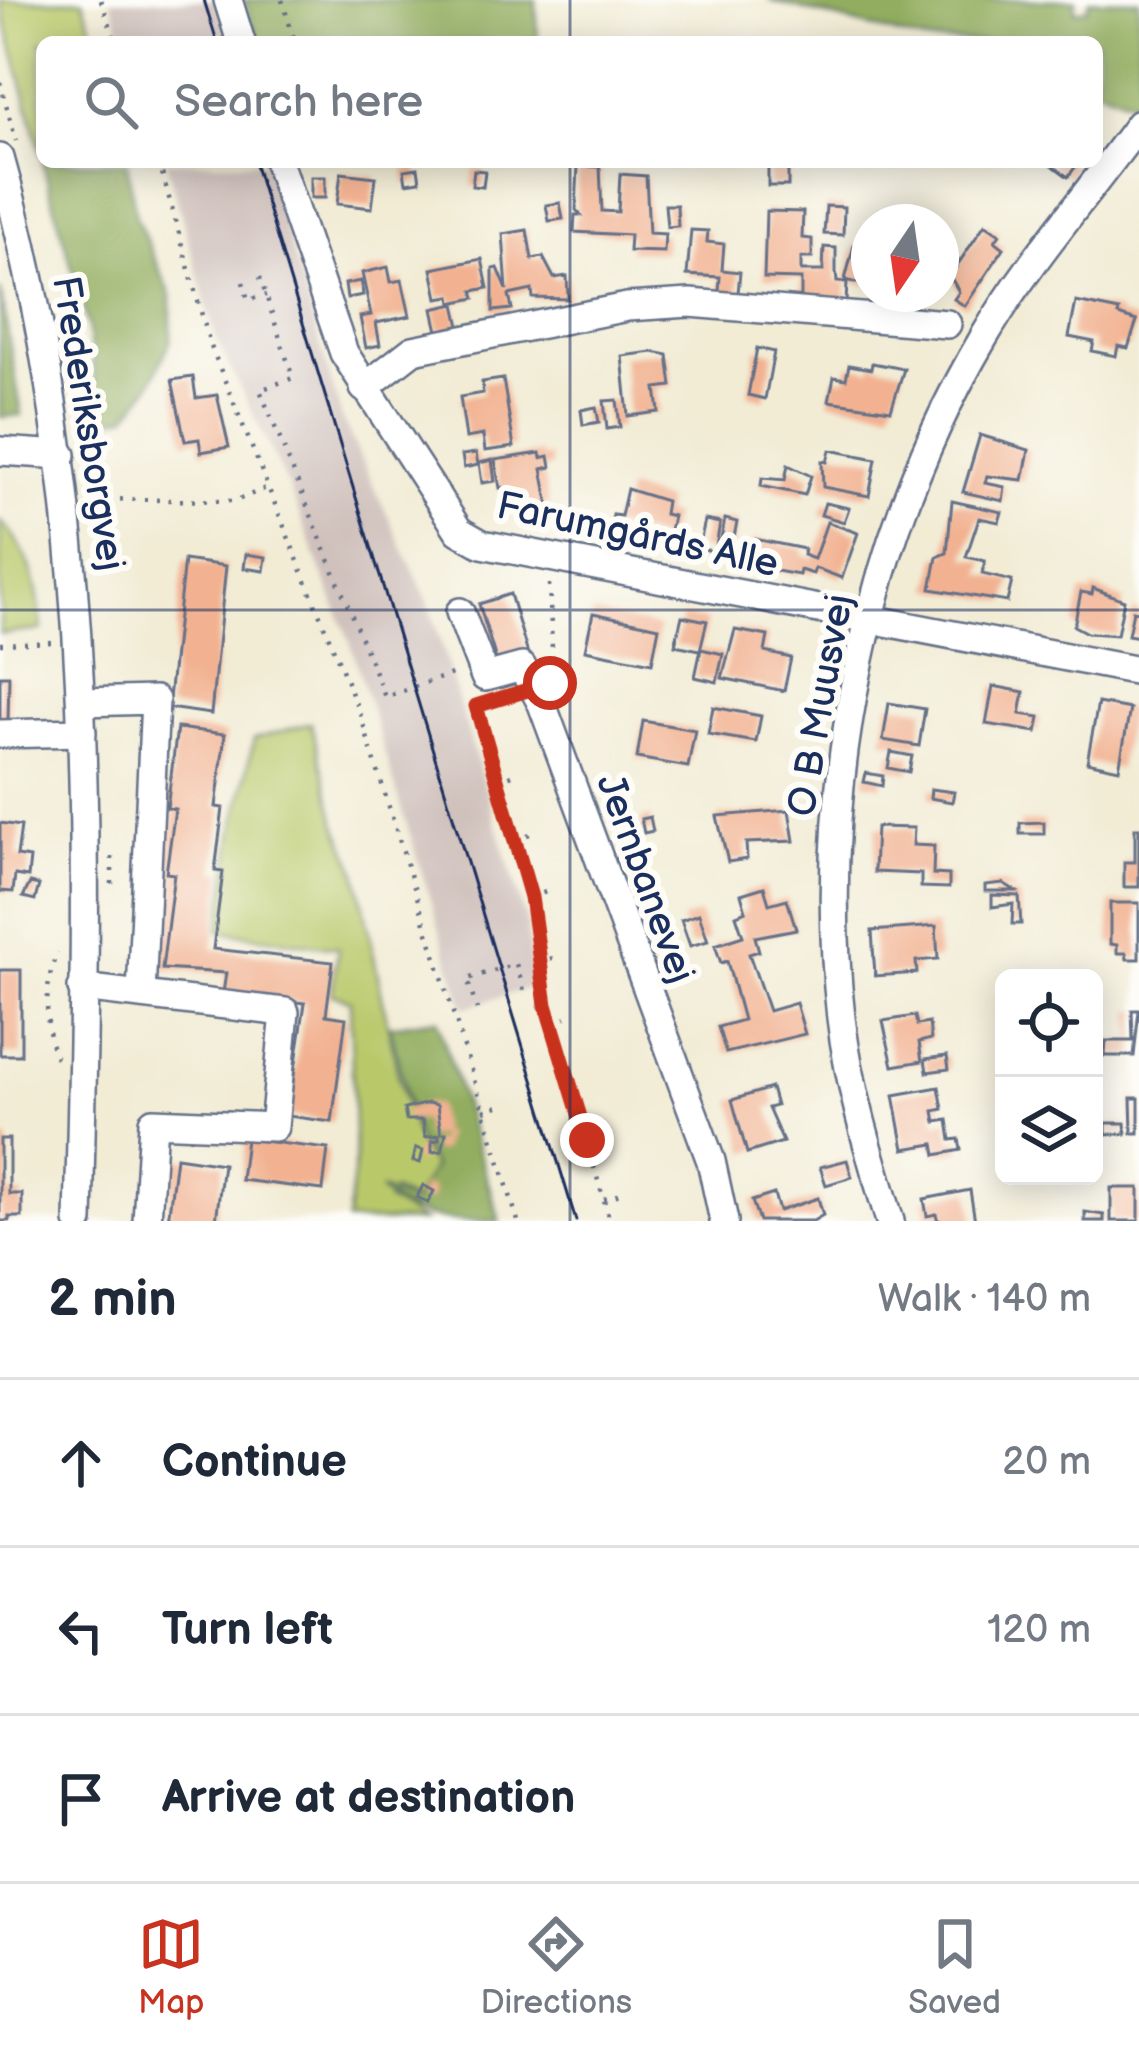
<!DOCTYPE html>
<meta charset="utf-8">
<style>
body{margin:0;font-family:"Balsamiq Sans",sans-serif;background:#f6f6f7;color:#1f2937}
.controls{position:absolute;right:36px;bottom:36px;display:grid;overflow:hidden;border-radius:18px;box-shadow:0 6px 30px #0003}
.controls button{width:108px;height:108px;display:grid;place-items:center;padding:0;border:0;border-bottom:3px solid #e0e1e3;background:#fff;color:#1f2937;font:60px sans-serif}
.compass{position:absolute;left:851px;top:204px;width:108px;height:108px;border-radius:50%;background:#fff;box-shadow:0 6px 30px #0003;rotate:193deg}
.stop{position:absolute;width:36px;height:36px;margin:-27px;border:9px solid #c8321e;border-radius:50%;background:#fff}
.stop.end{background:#c8321e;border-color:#fff;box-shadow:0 3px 12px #0008}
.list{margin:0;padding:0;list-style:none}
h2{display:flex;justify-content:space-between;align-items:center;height:156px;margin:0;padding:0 48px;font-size:51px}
h2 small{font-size:39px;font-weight:400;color:#747a83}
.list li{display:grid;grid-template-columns:78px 1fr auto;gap:36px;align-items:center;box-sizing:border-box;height:168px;padding:0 48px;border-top:3px solid #e0e1e3}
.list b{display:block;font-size:45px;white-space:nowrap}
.list em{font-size:39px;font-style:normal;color:#747a83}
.icon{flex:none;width:66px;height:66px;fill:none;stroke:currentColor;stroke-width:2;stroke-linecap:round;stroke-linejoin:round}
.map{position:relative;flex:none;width:1139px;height:1221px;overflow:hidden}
.search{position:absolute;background:#fff;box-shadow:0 6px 30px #0003;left:36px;right:36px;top:36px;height:132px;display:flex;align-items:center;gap:30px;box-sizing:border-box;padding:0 42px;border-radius:18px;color:#747a83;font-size:45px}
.sheet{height:660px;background:#fff}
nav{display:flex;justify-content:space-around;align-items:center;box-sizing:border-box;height:168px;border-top:3px solid #e0e1e3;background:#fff;font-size:33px;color:#747a83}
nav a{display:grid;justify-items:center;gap:6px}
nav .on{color:#c8321e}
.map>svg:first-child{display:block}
.industrial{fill:#cfc0bb}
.green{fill:#b9c96b;stroke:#6a7c64;stroke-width:3}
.forest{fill:#92ad5f;stroke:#566e5e;stroke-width:3}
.building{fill:#f2b292}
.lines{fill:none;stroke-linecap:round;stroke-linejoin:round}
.minor-casing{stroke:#667188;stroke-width:32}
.path{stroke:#667188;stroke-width:4.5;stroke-dasharray:3 9;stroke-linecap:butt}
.minor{stroke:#fff;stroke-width:27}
.tram{stroke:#1b2f5e;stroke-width:3}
.route{stroke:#c8321e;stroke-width:15}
.grid{fill:none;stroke:#1b2f5e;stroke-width:3;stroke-opacity:0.55}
.labels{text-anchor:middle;stroke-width:12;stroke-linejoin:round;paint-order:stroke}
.street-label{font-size:39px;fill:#1b2f5e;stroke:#fdfcf7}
</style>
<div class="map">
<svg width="1139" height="1221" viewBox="0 0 1139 1221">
<rect width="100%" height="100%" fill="#fdfcf7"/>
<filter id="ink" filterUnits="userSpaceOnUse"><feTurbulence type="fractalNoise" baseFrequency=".00833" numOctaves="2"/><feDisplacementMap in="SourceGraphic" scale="24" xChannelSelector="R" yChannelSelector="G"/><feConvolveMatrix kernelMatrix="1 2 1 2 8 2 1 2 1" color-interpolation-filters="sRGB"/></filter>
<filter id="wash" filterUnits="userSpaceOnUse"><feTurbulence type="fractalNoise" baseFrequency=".004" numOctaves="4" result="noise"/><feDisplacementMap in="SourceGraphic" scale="48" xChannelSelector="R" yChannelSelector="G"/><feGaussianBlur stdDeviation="2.7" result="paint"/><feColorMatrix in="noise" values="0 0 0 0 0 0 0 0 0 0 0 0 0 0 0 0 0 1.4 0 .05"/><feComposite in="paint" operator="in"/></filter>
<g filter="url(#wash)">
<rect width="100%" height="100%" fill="#f2ecd5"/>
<g class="industrial">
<polygon points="110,0 216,0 229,42 125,42"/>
<polygon points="166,162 265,162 343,421 428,601 527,924 532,987 464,1008 351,645 285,479 217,341"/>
</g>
<g class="green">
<polygon points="0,0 83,0 97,42 42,42 42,158"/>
<path d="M0,521c32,31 38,66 42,109l-42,4z"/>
<polygon points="311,723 336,822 357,872 399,1080 417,1140 434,1167 413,1202 393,1191 387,1201 423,1221 347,1221 355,1159 350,1000 332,994 338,948 220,931 233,834 254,739"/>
</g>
<g class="forest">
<polygon points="244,0 536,0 538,42 259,42"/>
<polygon points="768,0 1076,0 1075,11 1087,9 1090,0 1139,0 1139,105 1097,88 1097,42 925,42"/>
<polygon points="42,162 127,162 136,217 171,295 171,340 149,388 127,416 107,420 99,415 88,326"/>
<polygon points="0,289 22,415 0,417"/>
<path d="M437,1019l63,202c-44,0 -92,0 -121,-31l34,12 20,-35 -16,-27 -27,-114z"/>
</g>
<g id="blocks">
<g class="building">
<rect x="768" y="162" width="20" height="24"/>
<polygon points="1048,162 1071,162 1076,166 1068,177"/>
<polygon points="578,166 600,167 602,211 618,212 620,174 646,176 649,233 665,234 664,252 629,251 630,235 574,232 575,215 581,215 576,210"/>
<polygon points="418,168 420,181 406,183 404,170"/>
<polygon points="474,170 485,171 483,187 472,186"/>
<polygon points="341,173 376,177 372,208 337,204"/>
<rect x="311" y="177" width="14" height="21"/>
<polygon points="560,203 563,219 549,221 546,205"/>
<polygon points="665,205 677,205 678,226 667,227"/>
<polygon points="826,206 844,207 843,235 824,234"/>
<polygon points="766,211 803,212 802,238 812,239 812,258 801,258 801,271 823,271 824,247 836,248 836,273 837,282 847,282 846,303 801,299 801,279 764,278"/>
<polygon points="985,224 1000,234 995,241 1004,248 965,306 954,299 959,292 950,276"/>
<polygon points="527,230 532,259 543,257 554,278 567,276 568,299 533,298 532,290 509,295 512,309 493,311 493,269 498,268 507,290 503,234"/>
<polygon points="691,230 708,231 707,242 724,244 722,270 740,272 738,293 719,292 720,277 687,275"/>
<polygon points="854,245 869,249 869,286 845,280"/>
<polygon points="482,259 488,288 473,291 475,298 452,303 451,296 438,298 432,269"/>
<polygon points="388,267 391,282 402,280 410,316 376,323 380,345 366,348 360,317 371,315 362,273"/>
<polygon points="361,281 363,295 347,298 345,284"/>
<polygon points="1076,302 1119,311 1118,315 1137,321 1128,348 1118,346 1116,356 1092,351 1094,342 1069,337"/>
<polygon points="455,304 460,326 438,331 433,309"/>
<polygon points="757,348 774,352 765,399 748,395"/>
<polygon points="653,352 668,355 672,386 656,388 659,412 628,416 622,356"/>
<polygon points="872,363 904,369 891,410 829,401 834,377 846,379 849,365 871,369"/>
<polygon points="193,377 196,398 217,395 229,447 201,452 199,439 185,441 172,380"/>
<polygon points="503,379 514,447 485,451 483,435 466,438 460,397 483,393 482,382"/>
<polygon points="617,400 620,427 607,429 604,401"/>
<polygon points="596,407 599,422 583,425 581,410"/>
<polygon points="980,435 1029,450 1023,480 987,476 985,483 1005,487 1003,501 963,492"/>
<polygon points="830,450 876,459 869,496 823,487 822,461 827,462"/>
<polygon points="476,453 478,465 464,468 462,455"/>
<polygon points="540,453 541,458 549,456 551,467 542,469 549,506 512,512 508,487 500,488 495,460"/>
<polygon points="492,460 495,481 482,483 479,463"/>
<polygon points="788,465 811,476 805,495 761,486 762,478 785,480"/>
<polygon points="627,489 666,501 664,514 673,516 668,540 611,526 613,515 621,516"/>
<polygon points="952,501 1002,512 999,522 979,518 966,557 985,561 982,574 1012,581 1007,602 931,589 937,557 947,553"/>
<polygon points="825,503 849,508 844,522 821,515"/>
<polygon points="725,519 737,522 730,556 718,553"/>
<polygon points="705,520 720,523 715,552 699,548"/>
<polygon points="827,522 858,533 842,578 815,568 813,574 800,570 799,575 749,566 755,539 804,549 803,555 814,559"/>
<polygon points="246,554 266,557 264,571 244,568"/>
<polygon points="184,560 226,566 211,714 168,708"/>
<polygon points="1093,588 1124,600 1117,635 1087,633 1074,626 1081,592 1092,594"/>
<polygon points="510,594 528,654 497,663 479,604"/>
<polygon points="1133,611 1139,612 1139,637 1128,635"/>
<polygon points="593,613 659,627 652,663 585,650"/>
<polygon points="682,616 707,621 700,650 675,645"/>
<polygon points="735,630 768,636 765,652 791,658 784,691 722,678"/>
<polygon points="701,649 723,654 717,682 695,677"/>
<polygon points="0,676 9,676 8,723 0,723"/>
<polygon points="993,686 1024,692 1020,714 1040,717 1037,732 986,724"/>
<polygon points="889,703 925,709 919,746 883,740"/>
<polygon points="1098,703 1130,709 1119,769 1087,762"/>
<polygon points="713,707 761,716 756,742 708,734"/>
<polygon points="643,721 695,730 688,767 637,758"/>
<polygon points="177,728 225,734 216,807 223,808 215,871 223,872 213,949 333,962 326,1015 346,1018 332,1122 288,1116 305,1003 223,993 226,973 162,969 174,874 166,873 175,809 167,808"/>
<polygon points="891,752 912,756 909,772 888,768"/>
<polygon points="866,773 883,776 882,786 864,782"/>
<polygon points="931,789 954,792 952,802 930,798"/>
<polygon points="789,810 794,841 746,843 747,859 728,862 717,816"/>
<polygon points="650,817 653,831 644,833 641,819"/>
<polygon points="1044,822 1044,834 1020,834 1020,823"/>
<polygon points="0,823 21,826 17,856 30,858 28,877 15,875 13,892 0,891"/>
<polygon points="876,827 914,828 913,845 934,846 933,874 949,875 949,888 921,887 921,874 874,872"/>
<polygon points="1135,828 1139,828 1139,887 1124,887 1124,862 1135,862"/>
<polygon points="30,883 39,885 35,900 23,897"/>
<polygon points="1003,883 1016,891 985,891 985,885"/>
<polygon points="764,887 769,904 787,899 796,929 755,937 759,951 749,954 769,1011 796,1003 805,1034 726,1053 718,1027 743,1020 727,961 721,963 715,945 743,936 736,915 746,911 741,894"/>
<polygon points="992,895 1019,896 1021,924 1012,924 1013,904 992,907"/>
<polygon points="1110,903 1139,903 1139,959 1127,959 1126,953 1117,953 1117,945 1110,944"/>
<polygon points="699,914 708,941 690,946 681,920"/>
<polygon points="936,926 938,959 916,961 917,973 875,976 872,931"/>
<rect x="0" y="970" width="21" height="85"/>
<polygon points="1132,1010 1139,1010 1134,1056 1105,1056 1106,1041 1133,1041"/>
<polygon points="915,1016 917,1025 929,1023 931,1039 919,1042 922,1061 893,1066 883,1021"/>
<polygon points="947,1056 949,1069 927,1072 925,1059"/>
<polygon points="939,1087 943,1109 934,1111 936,1122 948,1120 951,1140 959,1139 961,1150 936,1155 934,1144 904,1149 894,1095"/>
<polygon points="771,1088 776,1106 768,1108 783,1142 747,1153 732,1100"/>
<polygon points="1131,1098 1139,1098 1139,1133 1132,1133"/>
<polygon points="428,1103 437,1105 441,1133 446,1133 442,1151 432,1152 432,1141 439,1140 439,1135 425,1137 423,1120 406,1120 404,1109"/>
<polygon points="1106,1123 1125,1123 1126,1134 1106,1134"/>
<polygon points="0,1139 9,1139 9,1194 22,1194 22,1217 9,1217 9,1221 0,1221"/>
<polygon points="246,1139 328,1149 323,1190 241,1180"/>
<polygon points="416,1148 423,1150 420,1163 413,1161"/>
<polygon points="176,1157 223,1164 216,1221 168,1221"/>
<polygon points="847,1160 852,1177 826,1185 820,1167"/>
<polygon points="423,1185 434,1191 428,1203 417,1197"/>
<rect x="1111" y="1188" width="28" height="33"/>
<polygon points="970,1190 975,1221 938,1221 936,1214 927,1216 924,1199"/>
<polygon points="774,1194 779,1211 818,1198 823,1215 813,1221 759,1221 752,1201"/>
<polygon points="1085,1212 1104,1215 1104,1221 1085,1221"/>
</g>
</g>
</g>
<g filter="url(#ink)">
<use href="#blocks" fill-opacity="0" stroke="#667188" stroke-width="3"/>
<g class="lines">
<g class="minor-casing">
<g id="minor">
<polyline points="228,0 241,42"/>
<path d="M0,158c98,347 88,706 79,1063"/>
<polyline points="278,162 344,353 459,531 482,544 1139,671"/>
<polyline points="364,388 413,350 627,307 690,303 947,324"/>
<polyline points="0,451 62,455"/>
<polyline points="460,612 485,677 522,667 542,704 711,1161 724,1221"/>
<polyline points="81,702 155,700 141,994"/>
<polyline points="0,734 82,732"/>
<polyline points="82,988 285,1012 274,1127 153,1122 147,1221"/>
<path d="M890,1221c-20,-66 -41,-134 -49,-203 -26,-230 25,-481 143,-681 44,-75 104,-143 155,-213"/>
</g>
</g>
<g class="path">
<polyline points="101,0 116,42"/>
<polyline points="282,0 295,42"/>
<polyline points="0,82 16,141"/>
<polyline points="159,162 210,344 360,714 518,1221"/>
<polyline points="260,277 293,378 260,390 385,697 455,673"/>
<polyline points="243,282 248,300 266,295"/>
<polyline points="96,499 235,501 271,486"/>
<polyline points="549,584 553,669"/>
<polyline points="0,644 54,642"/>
<polyline points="484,703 476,706 531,897 546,1005 538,1007"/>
<polyline points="482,723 493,719"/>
<polyline points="498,780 515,774"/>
<polyline points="516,840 532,833"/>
<polyline points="112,857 112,893"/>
<polyline points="531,897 546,892"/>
<polyline points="538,961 554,958"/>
<polyline points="546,1005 610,1221"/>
<polyline points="477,1010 467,979 516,964 525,994"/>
<polyline points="554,1022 566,1017"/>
<path d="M56,1058c-12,-32 -12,-73 1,-106"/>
<polyline points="484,1111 498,1106"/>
<polyline points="587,1140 602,1134"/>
<polyline points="604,1199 620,1194"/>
</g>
<use href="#minor" class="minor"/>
<g class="tram">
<polyline points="204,0 217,42"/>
<polyline points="254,162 576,1221"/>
</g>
</g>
</g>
<g class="lines" filter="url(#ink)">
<polyline class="route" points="550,683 476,706 531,897 546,1005 587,1140"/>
</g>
<path class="grid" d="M570,0v42M570,162v1059M0,610h1139"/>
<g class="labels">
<g class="street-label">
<text transform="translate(90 423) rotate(81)" y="14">Frederiksborgvej</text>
<text transform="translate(638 533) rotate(12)" y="14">Farumgårds Alle</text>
<text transform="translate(819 705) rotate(-80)" y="14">O B Muusvej</text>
<text transform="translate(647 878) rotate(70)" y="14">Jernbanevej</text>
</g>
</g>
</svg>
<div class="controls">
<button><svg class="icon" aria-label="locate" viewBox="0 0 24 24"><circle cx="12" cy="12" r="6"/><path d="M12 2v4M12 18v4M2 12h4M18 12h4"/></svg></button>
<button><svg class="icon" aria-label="layers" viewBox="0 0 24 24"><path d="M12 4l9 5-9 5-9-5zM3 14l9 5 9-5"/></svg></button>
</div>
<svg class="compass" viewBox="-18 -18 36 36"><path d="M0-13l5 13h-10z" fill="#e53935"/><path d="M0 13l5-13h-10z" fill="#747a83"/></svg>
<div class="stop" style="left:550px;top:683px"></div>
<div class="stop end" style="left:587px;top:1140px"></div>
<div class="search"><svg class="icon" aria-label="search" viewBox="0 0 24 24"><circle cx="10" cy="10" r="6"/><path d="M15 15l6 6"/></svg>Search here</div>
</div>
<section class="sheet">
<h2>2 min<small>Walk · 140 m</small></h2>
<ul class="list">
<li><svg class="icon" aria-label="ahead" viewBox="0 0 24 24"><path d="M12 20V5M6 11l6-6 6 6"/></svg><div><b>Continue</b></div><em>20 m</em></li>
<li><svg class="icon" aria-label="left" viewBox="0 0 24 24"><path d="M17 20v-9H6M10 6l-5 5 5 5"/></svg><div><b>Turn left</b></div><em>120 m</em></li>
<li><svg class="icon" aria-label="arrive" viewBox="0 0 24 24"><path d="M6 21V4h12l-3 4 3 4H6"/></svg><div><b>Arrive at destination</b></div></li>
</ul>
</section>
<nav>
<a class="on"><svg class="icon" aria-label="map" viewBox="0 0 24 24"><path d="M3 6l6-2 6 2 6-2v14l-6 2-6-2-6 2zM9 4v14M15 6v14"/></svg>Map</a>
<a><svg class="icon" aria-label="directions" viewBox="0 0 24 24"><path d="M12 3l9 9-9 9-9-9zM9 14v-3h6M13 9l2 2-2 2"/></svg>Directions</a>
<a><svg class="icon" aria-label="saved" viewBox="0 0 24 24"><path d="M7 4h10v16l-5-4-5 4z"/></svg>Saved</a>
</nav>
